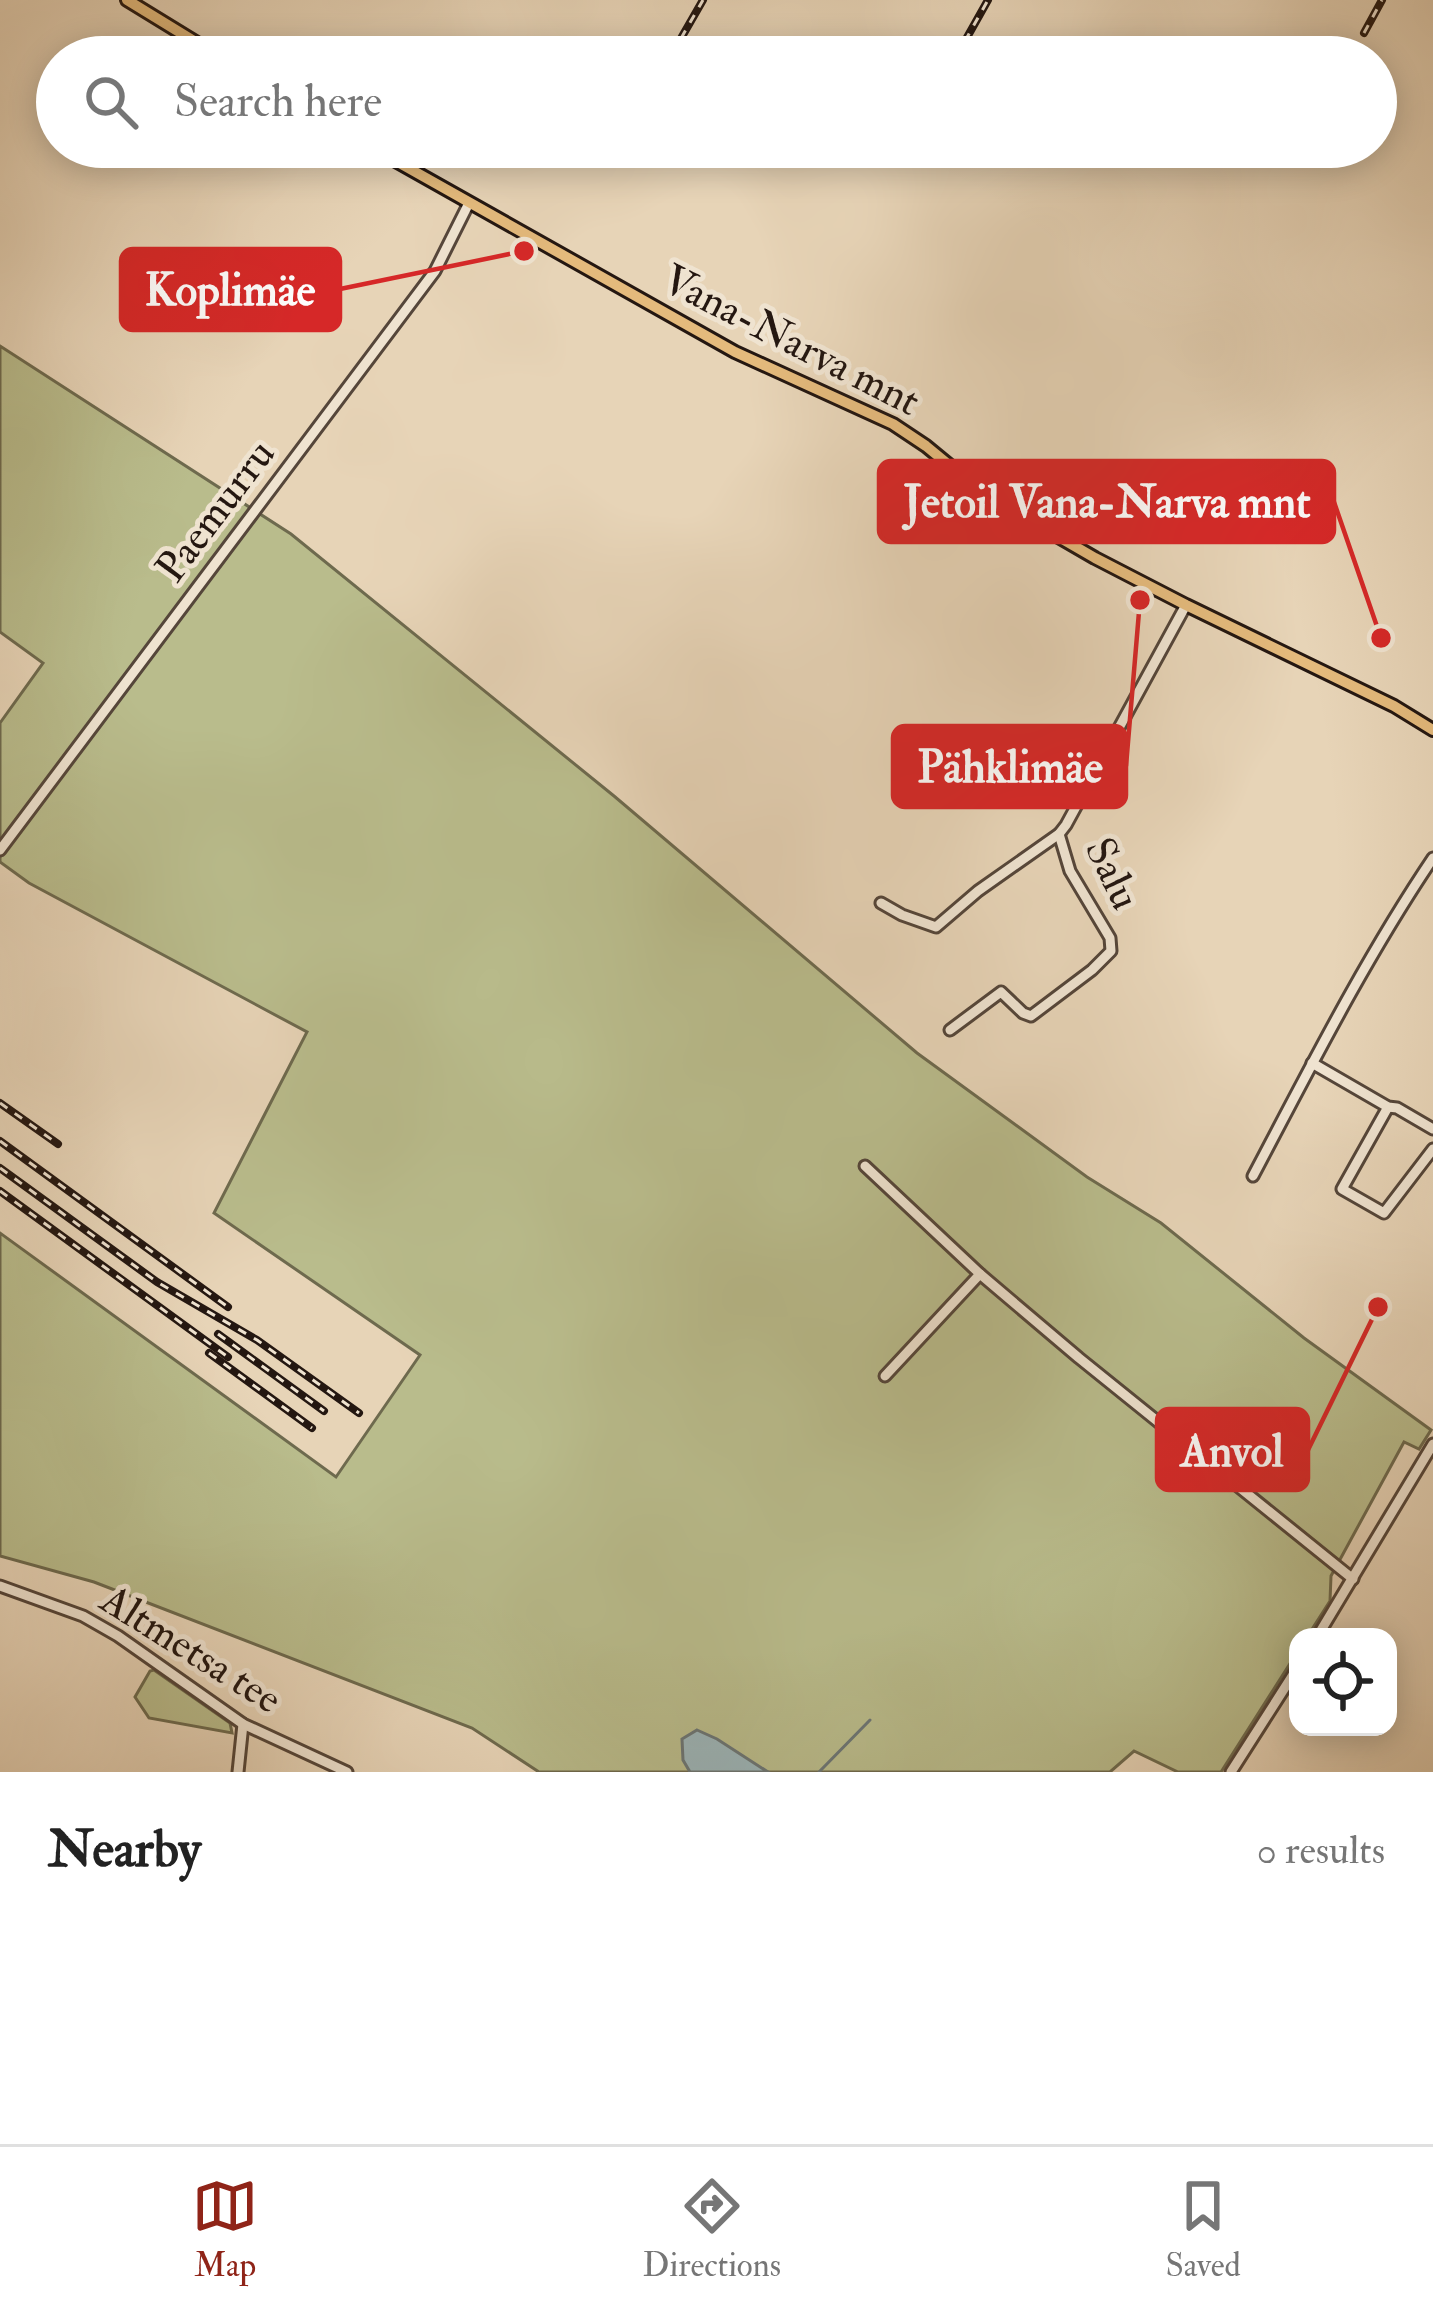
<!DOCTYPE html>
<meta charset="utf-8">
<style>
body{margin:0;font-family:"IM FELL Double Pica",serif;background:#f2f2f2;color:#222}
.controls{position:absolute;right:36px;bottom:36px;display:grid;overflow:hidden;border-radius:24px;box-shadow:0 6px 30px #0003}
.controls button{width:108px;height:108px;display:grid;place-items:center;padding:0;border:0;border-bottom:3px solid #e0e0e0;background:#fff;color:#222;font:60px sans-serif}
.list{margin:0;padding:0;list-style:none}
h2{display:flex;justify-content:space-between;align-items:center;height:156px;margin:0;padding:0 48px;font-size:51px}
h2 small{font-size:39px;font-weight:400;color:#767676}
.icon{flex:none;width:66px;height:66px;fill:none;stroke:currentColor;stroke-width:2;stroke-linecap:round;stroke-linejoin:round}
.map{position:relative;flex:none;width:1433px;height:1772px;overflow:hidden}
.search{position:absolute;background:#fff;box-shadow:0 6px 30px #0003;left:36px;right:36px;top:36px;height:132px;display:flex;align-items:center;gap:30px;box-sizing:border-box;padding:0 42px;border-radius:66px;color:#767676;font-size:45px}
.sheet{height:372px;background:#fff}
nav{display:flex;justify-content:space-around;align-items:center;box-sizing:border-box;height:168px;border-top:3px solid #e0e0e0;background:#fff;font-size:33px;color:#767676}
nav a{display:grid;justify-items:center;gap:6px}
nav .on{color:#8f2418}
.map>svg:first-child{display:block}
.green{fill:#b9bc8c;stroke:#6e6a4e;stroke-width:3}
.water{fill:#9bb5b9;stroke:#6b7676;stroke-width:3}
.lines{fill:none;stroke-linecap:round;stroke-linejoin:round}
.stream{stroke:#6b7676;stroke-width:3}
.minor-casing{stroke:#55463a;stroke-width:15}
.major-casing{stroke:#241711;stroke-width:16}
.minor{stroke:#efe3d0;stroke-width:9}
.major{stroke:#e4ba7c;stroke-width:10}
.rail-casing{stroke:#241711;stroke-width:8}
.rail{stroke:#efe3d0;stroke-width:3;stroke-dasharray:9;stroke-linecap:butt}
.labels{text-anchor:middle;stroke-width:10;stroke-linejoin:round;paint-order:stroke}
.street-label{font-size:42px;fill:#241711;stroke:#efe3d0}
.leader{fill:none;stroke:#d62828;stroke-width:4.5}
.callout-dot{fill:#d62828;stroke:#efe3d0;stroke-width:4.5}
.callout{fill:#d62828;stroke:#d62828;stroke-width:4.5}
.callout-label{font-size:45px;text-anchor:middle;font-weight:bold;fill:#fff}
</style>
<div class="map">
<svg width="1433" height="1772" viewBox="0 0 1433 1772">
<rect width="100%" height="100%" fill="#e7d4b7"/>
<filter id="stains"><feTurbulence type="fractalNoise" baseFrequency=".00167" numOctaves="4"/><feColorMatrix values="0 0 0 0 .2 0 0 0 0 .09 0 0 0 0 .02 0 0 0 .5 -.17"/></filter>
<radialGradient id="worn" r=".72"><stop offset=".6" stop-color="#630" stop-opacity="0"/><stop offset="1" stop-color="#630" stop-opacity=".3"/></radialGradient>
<g class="green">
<polygon points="0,346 291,534 614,796 917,1053 1087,1177 1161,1223 1304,1338 1431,1430 1419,1449 1404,1442 1331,1576 1330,1601 1307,1637 1298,1637 1298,1651 1221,1772 1178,1772 1134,1751 1110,1772 539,1772 472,1728 94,1582 0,1556 0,1233 336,1477 420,1355 214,1213 307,1032 29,883 0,862 0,723 43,663 0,632"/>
<polygon points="154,1670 230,1723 232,1733 149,1718 135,1697 150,1671"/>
</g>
<polygon class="water" points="697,1730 717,1739 768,1772 690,1772 683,1760 682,1739"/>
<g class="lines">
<polyline class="stream" points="819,1772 870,1720"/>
<g class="minor-casing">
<g id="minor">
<polyline points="0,850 435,271 469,203"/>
<polyline points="881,903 902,915 936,927 978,891 1059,834 1066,825 1186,605"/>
<polyline points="950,1030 1001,992 1023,1013 1031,1016 1092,970 1111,951 1110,938 1070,871 1059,834"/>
<polyline points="1312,1063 1388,1107 1397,1108 1433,1129"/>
<polyline points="1388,1107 1342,1189 1384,1213 1433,1149"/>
<polyline points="865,1166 980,1274 1079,1358 1353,1579"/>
<path d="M1253,1176c57,-108 112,-217 180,-318"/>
<polyline points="885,1376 980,1274"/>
<polyline points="0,1586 83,1616 118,1636 243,1724 347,1772"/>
<polyline points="1317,1637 1433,1444"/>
<polyline points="238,1772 243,1724"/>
<polyline points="1231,1772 1298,1667"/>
</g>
</g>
<g class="major-casing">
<g id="major">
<polyline points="127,0 220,57"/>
<polyline points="371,147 735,352 893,424 926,446 983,493 1095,558 1186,605 1394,706 1433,730"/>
</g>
</g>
<use href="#minor" class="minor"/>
<use href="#major" class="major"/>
<g class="rail-casing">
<g id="rail">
<polyline points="1364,33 1382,0"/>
<polyline points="672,54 703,0"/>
<polyline points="956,57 988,0"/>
<polyline points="0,1103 58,1144"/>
<polyline points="0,1141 228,1307"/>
<polyline points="0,1168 157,1282 257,1340 359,1413"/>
<polyline points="0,1191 228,1357"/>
<polyline points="218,1334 324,1411"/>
<polyline points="209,1353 312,1428"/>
</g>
</g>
<use href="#rail" class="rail"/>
</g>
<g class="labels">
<g class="street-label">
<text transform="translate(792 339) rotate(27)" y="15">Vana-Narva mnt</text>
<text transform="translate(214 510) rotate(-53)" y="15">Paemurru</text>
<text transform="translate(1114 873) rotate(64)" y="15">Salu</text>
<text transform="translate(192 1648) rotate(32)" y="15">Altmetsa tee</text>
</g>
</g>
<path class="leader" d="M524 251L340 289M1381 638L1334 502M1140 600L1126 766M1378 1307L1308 1450"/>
<g class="callout-dot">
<circle cx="524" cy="251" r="12"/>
<circle cx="1381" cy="638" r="12"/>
<circle cx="1140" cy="600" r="12"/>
<circle cx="1378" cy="1307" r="12"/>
</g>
<g class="callout">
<rect x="121" y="249" width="219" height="81" rx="12"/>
<rect x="879" y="461" width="455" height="81" rx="12"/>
<rect x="893" y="726" width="233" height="81" rx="12"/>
<rect x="1157" y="1409" width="151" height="81" rx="12"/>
</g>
<g class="callout-label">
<text x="230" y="305">Koplimäe</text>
<text x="1107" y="517">Jetoil Vana-Narva mnt</text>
<text x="1010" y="782">Pähklimäe</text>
<text x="1232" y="1466">Anvol</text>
</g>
<rect width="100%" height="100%" filter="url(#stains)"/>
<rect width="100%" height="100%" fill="url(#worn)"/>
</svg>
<div class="controls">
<button><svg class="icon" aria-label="locate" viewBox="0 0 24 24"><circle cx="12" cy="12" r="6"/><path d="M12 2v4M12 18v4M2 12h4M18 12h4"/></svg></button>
</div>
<div class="search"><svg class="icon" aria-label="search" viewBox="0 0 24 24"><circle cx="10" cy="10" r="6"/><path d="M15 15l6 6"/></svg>Search here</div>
</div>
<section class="sheet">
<h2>Nearby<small>0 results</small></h2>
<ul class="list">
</ul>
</section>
<nav>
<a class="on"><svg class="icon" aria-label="map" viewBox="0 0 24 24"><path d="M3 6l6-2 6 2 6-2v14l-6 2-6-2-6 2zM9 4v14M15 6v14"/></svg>Map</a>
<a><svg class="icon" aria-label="directions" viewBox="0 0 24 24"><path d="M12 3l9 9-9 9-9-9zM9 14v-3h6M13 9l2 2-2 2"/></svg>Directions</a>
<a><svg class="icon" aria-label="saved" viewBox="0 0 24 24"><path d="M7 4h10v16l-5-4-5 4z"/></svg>Saved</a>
</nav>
